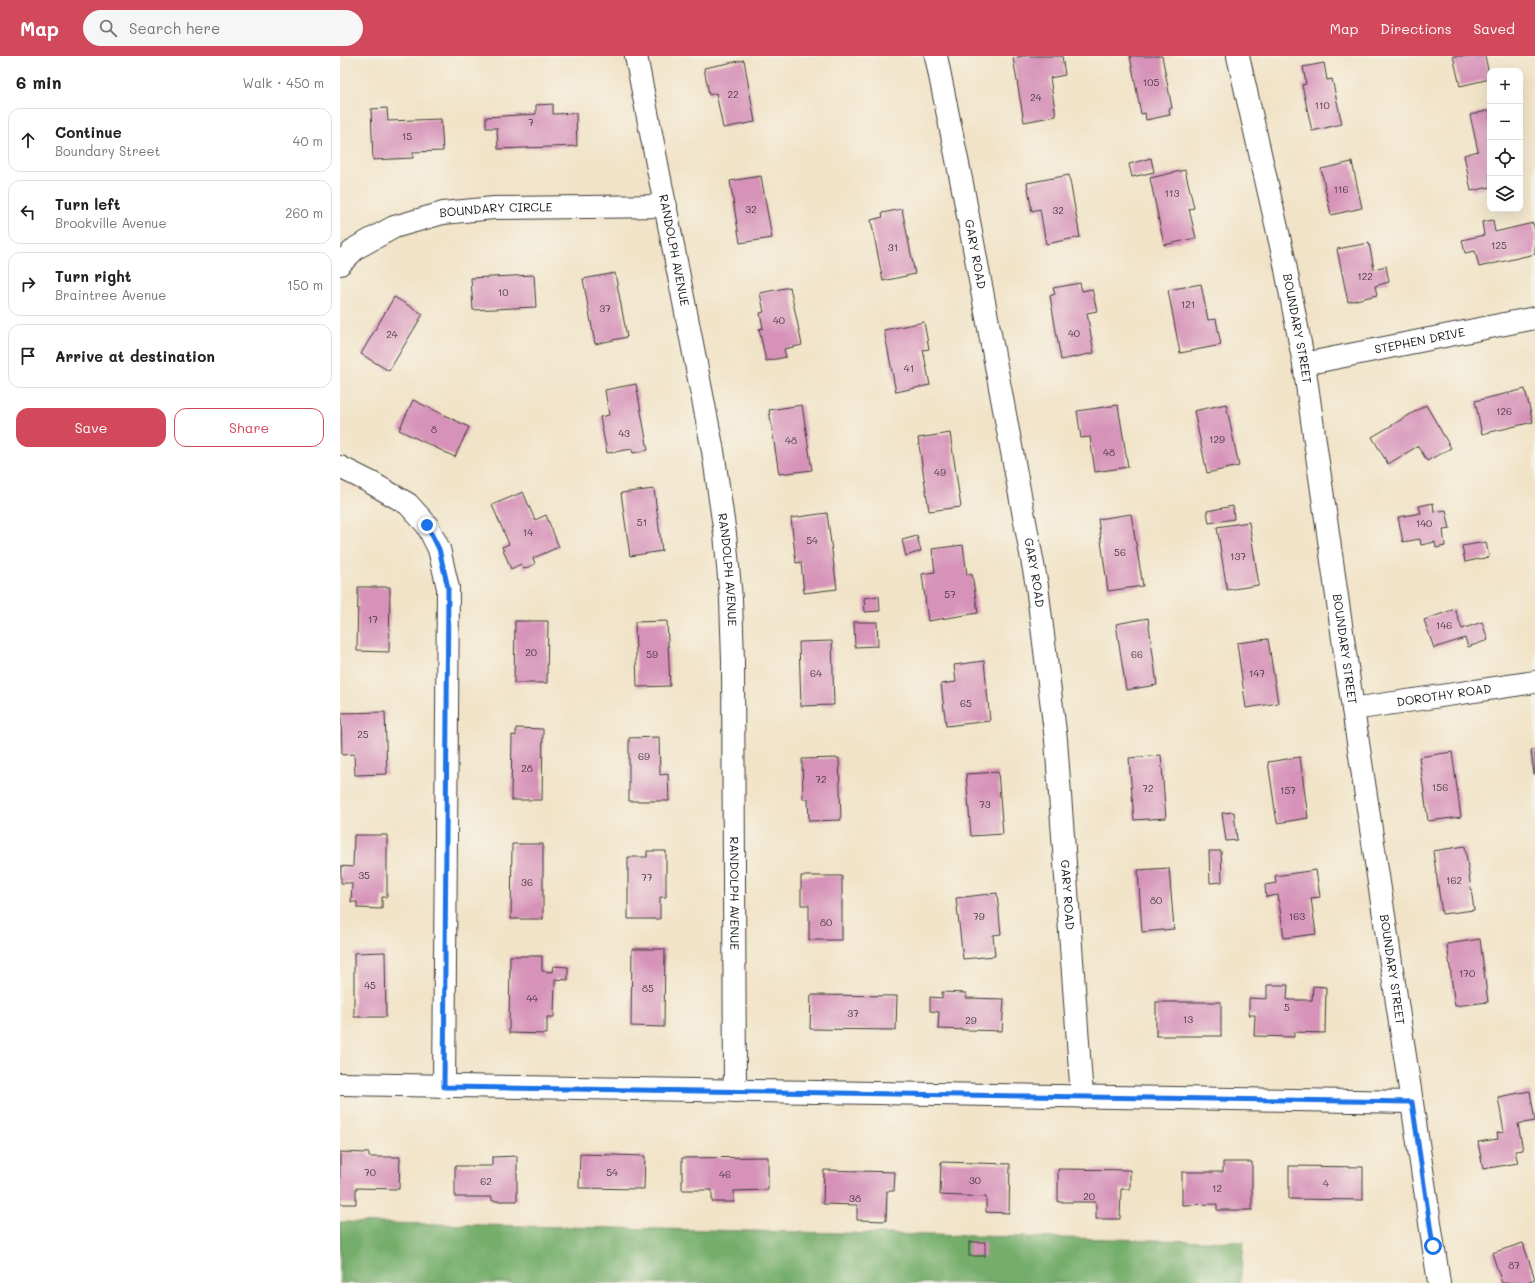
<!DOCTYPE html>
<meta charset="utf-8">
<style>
body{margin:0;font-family:Mali,sans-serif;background:#f6f6f6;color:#222}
.controls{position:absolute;right:12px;top:12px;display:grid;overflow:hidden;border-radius:8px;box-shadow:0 4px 16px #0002}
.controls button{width:36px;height:36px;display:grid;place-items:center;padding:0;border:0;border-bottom:1px solid #e0e0e0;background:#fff;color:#222;font:20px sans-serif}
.stop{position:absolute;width:12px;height:12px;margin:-9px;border:3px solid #1a73e8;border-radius:50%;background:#fff}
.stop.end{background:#1a73e8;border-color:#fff;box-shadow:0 1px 4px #0008}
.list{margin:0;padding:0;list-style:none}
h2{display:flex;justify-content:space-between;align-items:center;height:52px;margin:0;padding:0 16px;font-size:17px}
h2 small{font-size:13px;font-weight:400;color:#767676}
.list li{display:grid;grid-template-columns:26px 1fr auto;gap:12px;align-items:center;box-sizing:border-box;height:64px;margin:0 8px 8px;padding:0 8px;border:1px solid #e0e0e0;border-radius:12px}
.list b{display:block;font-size:15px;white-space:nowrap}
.list p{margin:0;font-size:13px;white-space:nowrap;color:#767676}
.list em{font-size:13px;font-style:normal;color:#767676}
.actions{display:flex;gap:8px;padding:12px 16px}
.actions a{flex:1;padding:9px 0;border:1px solid #d1495b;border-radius:12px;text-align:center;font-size:14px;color:#d1495b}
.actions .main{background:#d1495b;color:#fff}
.icon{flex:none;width:22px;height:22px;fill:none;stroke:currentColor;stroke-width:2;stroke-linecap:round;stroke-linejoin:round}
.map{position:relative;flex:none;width:1195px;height:1227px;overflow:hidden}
header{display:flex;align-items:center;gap:24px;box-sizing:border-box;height:56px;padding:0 20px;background:#d1495b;color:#fff}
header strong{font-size:19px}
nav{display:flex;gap:22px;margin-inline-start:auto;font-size:14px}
.search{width:280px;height:36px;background:#f6f6f6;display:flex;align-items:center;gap:10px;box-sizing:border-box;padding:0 14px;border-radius:22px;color:#767676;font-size:15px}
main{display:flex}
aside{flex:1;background:#fff}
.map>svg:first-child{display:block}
.forest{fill:#75ad6b;stroke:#486444}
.building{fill:#d692b8}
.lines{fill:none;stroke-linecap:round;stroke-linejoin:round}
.street-casing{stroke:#3c3a36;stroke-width:24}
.secondary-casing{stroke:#3c3a36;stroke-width:24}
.street{stroke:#fff;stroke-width:22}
.secondary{stroke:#fff;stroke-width:22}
.route{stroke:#1a73e8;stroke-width:5}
.labels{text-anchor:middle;stroke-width:3;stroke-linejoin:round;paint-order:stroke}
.number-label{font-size:10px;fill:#4a3a43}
.street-label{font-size:12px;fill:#1c1c1c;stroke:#f7f3e8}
</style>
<header>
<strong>Map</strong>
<div class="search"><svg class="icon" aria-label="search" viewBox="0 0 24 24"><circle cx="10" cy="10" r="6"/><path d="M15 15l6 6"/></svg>Search here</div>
<nav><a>Map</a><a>Directions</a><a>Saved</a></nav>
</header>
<main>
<aside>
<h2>6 min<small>Walk · 450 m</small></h2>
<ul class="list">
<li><svg class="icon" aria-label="ahead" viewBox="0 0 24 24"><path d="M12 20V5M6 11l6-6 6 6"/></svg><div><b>Continue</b><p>Boundary Street</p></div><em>40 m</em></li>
<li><svg class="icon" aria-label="left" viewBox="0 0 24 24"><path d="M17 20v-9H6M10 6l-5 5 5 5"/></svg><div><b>Turn left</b><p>Brookville Avenue</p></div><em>260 m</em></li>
<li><svg class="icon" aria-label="right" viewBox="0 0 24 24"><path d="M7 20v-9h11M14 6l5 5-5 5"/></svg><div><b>Turn right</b><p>Braintree Avenue</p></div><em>150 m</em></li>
<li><svg class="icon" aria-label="arrive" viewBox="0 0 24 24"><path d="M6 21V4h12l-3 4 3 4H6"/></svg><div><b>Arrive at destination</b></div></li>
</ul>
<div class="actions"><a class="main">Save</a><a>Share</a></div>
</aside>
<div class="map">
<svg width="1195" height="1227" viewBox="0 0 1195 1227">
<rect width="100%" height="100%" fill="#f7f3e8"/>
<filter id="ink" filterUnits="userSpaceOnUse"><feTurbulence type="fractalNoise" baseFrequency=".025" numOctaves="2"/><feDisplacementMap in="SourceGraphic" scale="8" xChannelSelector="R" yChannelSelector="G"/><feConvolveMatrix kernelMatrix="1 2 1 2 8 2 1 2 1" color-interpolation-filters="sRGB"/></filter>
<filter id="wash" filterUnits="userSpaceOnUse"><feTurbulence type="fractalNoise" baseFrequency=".012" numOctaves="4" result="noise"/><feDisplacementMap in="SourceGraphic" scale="16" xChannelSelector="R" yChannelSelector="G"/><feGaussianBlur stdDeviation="0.9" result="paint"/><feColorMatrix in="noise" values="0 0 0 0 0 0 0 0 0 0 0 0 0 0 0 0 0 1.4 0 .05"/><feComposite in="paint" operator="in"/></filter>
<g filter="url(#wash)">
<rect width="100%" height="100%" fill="#f1e3c7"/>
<polygon class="forest" points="0,1166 904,1186 900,1227 0,1227"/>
<g id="blocks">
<g class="building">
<polygon points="683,0 722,0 725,19 710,22 716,60 684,66 673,2"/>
<polygon points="790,0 822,0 832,52 829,53 830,59 806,64 805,57 801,58"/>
<polygon points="1113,0 1145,0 1150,23 1120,30"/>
<polygon points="404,4 415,66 383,72 376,37 369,39 364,12"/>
<polygon points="984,7 987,24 992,23 1002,68 972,75 962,29 966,28 963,11"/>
<polygon points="213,48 213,58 236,57 237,90 158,93 157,72 146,72 146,61 196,58 196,49"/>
<polygon points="47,52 48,65 101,63 103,95 73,96 73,102 33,104 31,53"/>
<polygon points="1150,54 1150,131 1131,135 1124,99 1138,95 1130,59"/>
<polygon points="811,102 814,116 792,121 789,108"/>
<polygon points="1012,106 1022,152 991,159 981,113"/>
<polygon points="845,114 854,152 849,153 856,182 824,189 810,122"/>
<polygon points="729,119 740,181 706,188 700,153 692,155 687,127"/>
<polygon points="421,120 432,182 400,187 390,125"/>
<polygon points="562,153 575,218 543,225 531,164 543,161 542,157"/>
<polygon points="1153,164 1155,176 1193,167 1195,175 1195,198 1139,211 1135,195 1125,197 1122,184 1144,179 1142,166"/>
<polygon points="1029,187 1034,213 1046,210 1049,226 1035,230 1037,239 1008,246 997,193"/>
<polygon points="275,217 287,281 255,288 243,223"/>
<polygon points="194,219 196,251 133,254 131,222"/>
<polygon points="740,227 742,235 752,233 757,255 747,257 754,297 721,304 710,240 715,238 713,232"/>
<polygon points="861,228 868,264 876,263 881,289 840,297 828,234"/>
<polygon points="450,231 462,289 444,293 446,301 426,305 419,273 423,272 420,257 424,256 420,237"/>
<polygon points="54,241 83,258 49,315 21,298"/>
<polygon points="584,266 589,293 583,294 590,329 556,336 544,274"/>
<polygon points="296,328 308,394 293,397 292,393 267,397 260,361 269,359 265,334"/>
<polygon points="1185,333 1193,366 1142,378 1135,345"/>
<polygon points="73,344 129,371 115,401 59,374"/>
<polygon points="886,348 899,410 867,417 854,355"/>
<polygon points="462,349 472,414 439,418 429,354"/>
<polygon points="778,349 788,411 755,416 750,381 741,382 737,355"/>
<polygon points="1086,349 1111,392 1087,405 1078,390 1048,408 1032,381"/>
<polygon points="610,377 621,451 589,455 578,382"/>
<polygon points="314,433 322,495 290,500 281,437"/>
<polygon points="183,436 195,464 206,459 219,491 193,502 195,508 184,513 181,508 171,513 162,491 169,488 152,449"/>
<polygon points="1093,447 1094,456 1106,454 1110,473 1103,474 1105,490 1096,492 1095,486 1081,489 1080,483 1063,486 1058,461 1081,457 1079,450"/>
<polygon points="893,450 894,463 869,467 867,455"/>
<polygon points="487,457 497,533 464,537 461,506 456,507 451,462"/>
<polygon points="791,458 803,530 768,535 758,463"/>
<polygon points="909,466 919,529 887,534 877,471"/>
<polygon points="577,480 581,495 566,500 562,484"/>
<polygon points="1146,486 1149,501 1125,506 1122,490"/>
<polygon points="623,489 627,519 632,518 638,557 588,565 582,518 595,516 592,493"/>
<polygon points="18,531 50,531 49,596 17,595"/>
<polygon points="539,540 540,555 525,556 524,542"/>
<polygon points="1115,553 1122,573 1142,566 1148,584 1128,591 1125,582 1094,592 1084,564"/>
<polygon points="808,562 817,629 786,634 776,568"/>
<polygon points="175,565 208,565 207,627 174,627"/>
<polygon points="327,565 330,630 297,631 295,566"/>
<polygon points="514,566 537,566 538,590 515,591"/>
<polygon points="928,583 938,647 906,652 897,587"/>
<polygon points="492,585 494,649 461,650 459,586"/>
<polygon points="644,605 650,665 606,670 601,628 616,626 614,609"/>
<polygon points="45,656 47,718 15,719 14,698 2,699 1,657"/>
<polygon points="176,672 203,673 202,744 171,744 172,679 176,680"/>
<polygon points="319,681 320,719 328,718 329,745 289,745 289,682"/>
<polygon points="1191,694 1195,694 1195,718 1194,718"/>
<polygon points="1112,696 1121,761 1088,765 1079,701"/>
<polygon points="821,699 826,762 794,764 789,702"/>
<polygon points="960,701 968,762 937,767 928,706"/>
<polygon points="499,702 501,764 469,765 468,743 463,743 462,703"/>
<polygon points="658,716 663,778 631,780 626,718"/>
<polygon points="894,756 897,784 886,785 882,757"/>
<polygon points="14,779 47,779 47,841 42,841 42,853 17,852 17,846 11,846 12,827 1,827 1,810 13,811"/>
<polygon points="172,788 203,788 203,863 171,863"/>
<polygon points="1125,790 1134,854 1102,858 1093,795"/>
<polygon points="307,795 326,795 326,841 320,841 320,863 288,863 288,801 307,801"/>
<polygon points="869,795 881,795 882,826 870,827"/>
<polygon points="829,812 834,873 802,876 798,814"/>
<polygon points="976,814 980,841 971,842 976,878 944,882 938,839 926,841 925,829 936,827 935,820"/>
<polygon points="461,820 502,820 502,884 469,884 469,849 461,849"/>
<polygon points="657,837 661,878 653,879 655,900 623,903 616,842"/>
<polygon points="1140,883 1148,946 1115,950 1107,888"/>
<polygon points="292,893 325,893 324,971 291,970"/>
<polygon points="45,896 46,961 14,961 14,897"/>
<polygon points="170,900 202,900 202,915 212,916 213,910 228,911 228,924 215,923 214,961 207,961 207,978 169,977"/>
<polygon points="927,929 948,929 947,944 972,944 973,930 986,931 985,977 954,976 954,981 914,980 915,959 909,959 909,942 927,943"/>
<polygon points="602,936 626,937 626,942 664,943 662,975 598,973 599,956 590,955 590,941 602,942"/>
<polygon points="471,939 557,940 556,974 470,973"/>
<rect x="816" y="946" width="65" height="34"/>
<polygon points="1190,1035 1195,1065 1178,1068 1183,1094 1175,1095 1178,1107 1143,1113 1138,1086 1158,1083 1157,1077 1164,1076 1158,1041"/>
<polygon points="0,1096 29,1097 29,1101 60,1101 59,1133 16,1132 16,1148 0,1148"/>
<polygon points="240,1098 305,1100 304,1133 239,1132"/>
<polygon points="177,1100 177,1145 152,1145 152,1141 115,1141 115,1110 152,1110 152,1101"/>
<polygon points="428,1101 428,1134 394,1135 394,1146 372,1146 372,1134 342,1134 342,1102"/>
<polygon points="601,1106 670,1108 669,1157 646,1156 646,1141 600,1139"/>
<polygon points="883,1106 912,1106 912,1154 877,1154 877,1148 842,1149 842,1116 883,1116"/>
<polygon points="949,1110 1023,1111 1023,1144 949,1143"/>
<polygon points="718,1113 790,1114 790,1133 781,1133 780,1163 756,1163 756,1146 718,1146"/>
<polygon points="484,1114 555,1116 554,1135 547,1135 546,1165 517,1164 517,1149 483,1148"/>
<rect x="629" y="1186" width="16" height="14"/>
<polygon points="1183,1187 1195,1223 1184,1227 1162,1227 1152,1197"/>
</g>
</g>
</g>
<g filter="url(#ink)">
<use href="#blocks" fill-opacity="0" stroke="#3c3a36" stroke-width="1"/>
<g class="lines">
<g class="street-casing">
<g id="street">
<path id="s1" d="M296,0l77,395 12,83 6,65 2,62 2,430"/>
<path id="s2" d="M596,0l27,133 74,397 19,154 26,357"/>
<path id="s3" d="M0,208l16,-16 38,-21 49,-14 51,-5 172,-2"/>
<path id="s4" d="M964,308l231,-46"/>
<polyline points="0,411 30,426 68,448 87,469 99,493 108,532 104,1031"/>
<path id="s5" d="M1013,653l182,-27"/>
<polyline points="0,1028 1072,1046"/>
</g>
</g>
<g class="secondary-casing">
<g id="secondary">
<path id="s6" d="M898,0l46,203 20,105 49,345 86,574"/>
</g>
</g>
<use href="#street" class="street"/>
<use href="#secondary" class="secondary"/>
</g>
</g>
<g class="lines" filter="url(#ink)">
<polyline class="route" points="87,469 99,493 108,532 104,1031 1072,1046 1093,1190"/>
</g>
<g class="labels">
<g class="number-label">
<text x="811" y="30">105</text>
<text x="393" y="42">22</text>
<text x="696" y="45">24</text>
<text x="982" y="53">110</text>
<text x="191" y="70">7</text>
<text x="67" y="84">15</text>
<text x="1001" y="137">116</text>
<text x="832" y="141">113</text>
<text x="411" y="157">32</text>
<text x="718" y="158">32</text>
<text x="1159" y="193">125</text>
<text x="553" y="195">31</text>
<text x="1025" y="224">122</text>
<text x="163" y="240">10</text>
<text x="848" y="252">121</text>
<text x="265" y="256">37</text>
<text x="439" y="268">40</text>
<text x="734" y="281">40</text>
<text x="52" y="282">24</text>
<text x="569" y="316">41</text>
<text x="1164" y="359">126</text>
<text x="94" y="377">8</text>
<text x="284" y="381">43</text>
<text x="877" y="387">129</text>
<text x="451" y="388">48</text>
<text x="769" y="400">48</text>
<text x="600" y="420">49</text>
<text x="302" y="470">51</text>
<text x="1084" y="471">140</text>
<text x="188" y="480">14</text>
<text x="472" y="488">54</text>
<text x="780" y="500">56</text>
<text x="898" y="504">137</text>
<text x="610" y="542">57</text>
<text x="33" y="567">17</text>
<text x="1104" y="573">146</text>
<text x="191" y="600">20</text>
<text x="312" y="602">59</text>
<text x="797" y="602">66</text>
<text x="476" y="621">64</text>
<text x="917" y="621">147</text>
<text x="626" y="651">65</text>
<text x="23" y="682">25</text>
<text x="304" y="704">69</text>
<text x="187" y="716">28</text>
<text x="481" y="727">72</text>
<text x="1100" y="735">156</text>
<text x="808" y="736">72</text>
<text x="948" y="738">157</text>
<text x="645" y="752">73</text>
<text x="24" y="823">35</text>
<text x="307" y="825">77</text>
<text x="1114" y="828">162</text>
<text x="187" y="830">36</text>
<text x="816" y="848">80</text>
<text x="639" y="864">79</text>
<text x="957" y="864">163</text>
<text x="486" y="870">80</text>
<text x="1127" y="921">170</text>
<text x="30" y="933">45</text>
<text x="308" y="936">85</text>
<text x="192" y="946">44</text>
<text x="947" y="955">5</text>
<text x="513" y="961">37</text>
<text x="848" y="967">13</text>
<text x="631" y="968">29</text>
<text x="30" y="1120">70</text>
<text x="272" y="1120">54</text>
<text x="385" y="1122">46</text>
<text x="635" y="1128">30</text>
<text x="146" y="1129">62</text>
<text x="986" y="1131">4</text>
<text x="877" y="1136">12</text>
<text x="749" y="1144">20</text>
<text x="515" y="1146">38</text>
<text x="1174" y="1213">87</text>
</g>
<g class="street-label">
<text dy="4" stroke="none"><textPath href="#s3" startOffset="170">BOUNDARY CIRCLE</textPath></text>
<text dy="4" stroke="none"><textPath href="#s1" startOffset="198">RANDOLPH AVENUE</textPath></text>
<text dy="4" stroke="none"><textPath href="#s2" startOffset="202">GARY ROAD</textPath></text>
<text dy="4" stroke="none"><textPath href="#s6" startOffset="279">BOUNDARY STREET</textPath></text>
<text dy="4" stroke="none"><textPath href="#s4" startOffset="118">STEPHEN DRIVE</textPath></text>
<text dy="4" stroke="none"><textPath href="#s1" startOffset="522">RANDOLPH AVENUE</textPath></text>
<text dy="4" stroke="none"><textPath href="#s2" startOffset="526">GARY ROAD</textPath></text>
<text dy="4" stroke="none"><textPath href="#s6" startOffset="603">BOUNDARY STREET</textPath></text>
<text dy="4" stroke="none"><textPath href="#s5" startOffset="92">DOROTHY ROAD</textPath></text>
<text dy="4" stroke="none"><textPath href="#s1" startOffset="846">RANDOLPH AVENUE</textPath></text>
<text dy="4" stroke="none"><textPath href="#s2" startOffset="850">GARY ROAD</textPath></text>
<text dy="4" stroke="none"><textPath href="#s6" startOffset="927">BOUNDARY STREET</textPath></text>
</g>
</g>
</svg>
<div class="controls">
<button>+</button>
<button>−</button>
<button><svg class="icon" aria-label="locate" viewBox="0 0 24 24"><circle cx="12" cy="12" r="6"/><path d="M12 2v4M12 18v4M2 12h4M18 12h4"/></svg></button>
<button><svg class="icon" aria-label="layers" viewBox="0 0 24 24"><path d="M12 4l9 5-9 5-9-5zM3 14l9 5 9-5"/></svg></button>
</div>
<div class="stop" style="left:1093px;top:1190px"></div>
<div class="stop end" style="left:87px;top:469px"></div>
</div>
</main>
